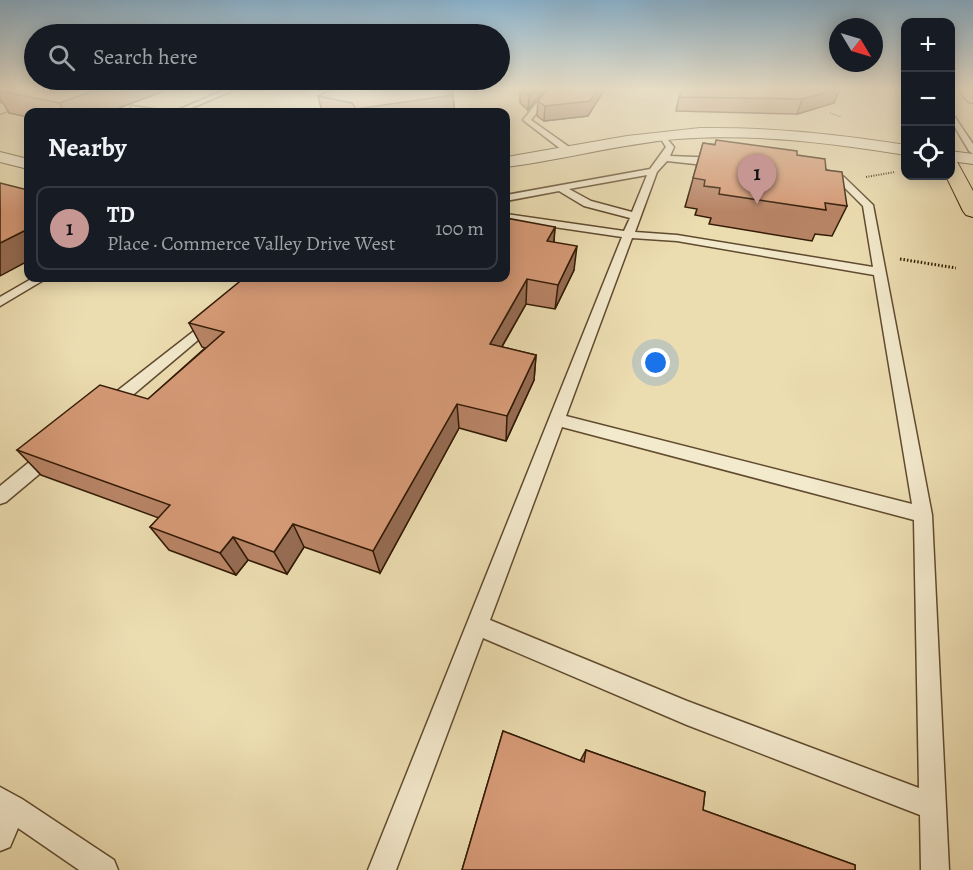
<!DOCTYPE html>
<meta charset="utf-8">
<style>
body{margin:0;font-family:Alegreya,serif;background:#20242c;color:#f1f3f6}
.controls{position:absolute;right:18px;top:18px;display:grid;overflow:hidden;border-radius:12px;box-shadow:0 3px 15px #0003}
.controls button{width:54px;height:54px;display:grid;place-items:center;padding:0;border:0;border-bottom:2px solid #363941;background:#171b24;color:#f1f3f6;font:30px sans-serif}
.compass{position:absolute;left:829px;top:18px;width:54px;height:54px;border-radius:50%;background:#171b24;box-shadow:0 3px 15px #0003;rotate:128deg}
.you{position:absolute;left:656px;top:363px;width:21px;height:21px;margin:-15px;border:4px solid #fff;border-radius:50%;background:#1a73e8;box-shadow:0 0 0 9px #1a73e833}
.badge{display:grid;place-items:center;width:39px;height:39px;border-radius:50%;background:#c59692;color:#111;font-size:20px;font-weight:700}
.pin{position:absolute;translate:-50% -50px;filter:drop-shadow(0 2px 3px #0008)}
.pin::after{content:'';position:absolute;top:32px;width:21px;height:18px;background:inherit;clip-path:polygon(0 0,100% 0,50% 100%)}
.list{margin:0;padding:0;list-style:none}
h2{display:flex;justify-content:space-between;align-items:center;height:78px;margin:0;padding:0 24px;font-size:26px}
h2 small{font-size:20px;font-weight:400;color:#9ea1a6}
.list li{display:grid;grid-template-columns:39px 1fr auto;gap:18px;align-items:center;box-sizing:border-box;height:84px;margin:0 12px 12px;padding:0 12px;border:2px solid #363941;border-radius:12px}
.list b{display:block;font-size:22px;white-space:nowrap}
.list p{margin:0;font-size:20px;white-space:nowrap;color:#9ea1a6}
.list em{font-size:20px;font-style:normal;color:#9ea1a6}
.icon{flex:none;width:33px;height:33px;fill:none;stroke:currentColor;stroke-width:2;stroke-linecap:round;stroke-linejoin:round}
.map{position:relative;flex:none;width:973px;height:870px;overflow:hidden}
.search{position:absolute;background:#171b24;box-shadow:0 3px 15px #0003;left:24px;top:24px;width:486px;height:66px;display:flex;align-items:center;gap:15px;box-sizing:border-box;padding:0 21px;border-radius:33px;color:#9ea1a6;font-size:22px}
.panel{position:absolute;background:#171b24;box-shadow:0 3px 15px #0003;left:24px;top:108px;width:486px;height:174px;border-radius:12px}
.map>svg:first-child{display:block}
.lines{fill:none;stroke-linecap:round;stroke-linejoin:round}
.service-casing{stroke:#604b2f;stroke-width:3}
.minor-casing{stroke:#604b2f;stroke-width:2}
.tertiary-casing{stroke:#604b2f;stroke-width:2}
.primary-casing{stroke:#321a04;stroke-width:2}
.path-far2{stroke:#321a04;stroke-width:1.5;stroke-dasharray:1 1.5;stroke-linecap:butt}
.path-far1{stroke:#321a04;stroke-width:2;stroke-dasharray:1 1.5;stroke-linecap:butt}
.path{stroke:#321a04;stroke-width:3;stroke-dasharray:1.5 2;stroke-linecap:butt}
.service{fill:#f3e9cc;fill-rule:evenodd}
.minor{fill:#f3e9cc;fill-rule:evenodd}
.tertiary{fill:#f3e9cc;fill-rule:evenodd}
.primary{fill:#ecddb1;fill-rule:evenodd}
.wall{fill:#b88466;stroke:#321a04;stroke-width:1.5}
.shaded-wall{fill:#966c53;stroke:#321a04;stroke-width:1.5}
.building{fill:#d69a77;stroke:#321a04;stroke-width:1.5}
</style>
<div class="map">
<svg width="973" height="870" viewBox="0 0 973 870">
<rect width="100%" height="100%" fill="#ecddb1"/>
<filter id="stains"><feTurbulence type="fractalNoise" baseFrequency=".00333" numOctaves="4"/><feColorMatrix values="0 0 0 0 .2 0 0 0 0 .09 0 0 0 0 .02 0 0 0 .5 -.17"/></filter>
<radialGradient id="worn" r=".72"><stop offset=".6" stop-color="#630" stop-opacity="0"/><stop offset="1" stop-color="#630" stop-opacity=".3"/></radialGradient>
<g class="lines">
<g class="service-casing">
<g id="service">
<polygon points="227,89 236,89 182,112 173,112"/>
<polygon points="548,89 555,89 531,120 572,149 572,153 566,153 523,120"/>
<polygon points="132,106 160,110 164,112 129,110"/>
<polygon points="950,110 973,144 973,154 969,151 950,119"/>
<path d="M663,134l11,13 -4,9 48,2 4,3 -18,4 -37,-4 -10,11 -22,60 42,3 196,32 -10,-61 -25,-25 -20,-9 5,-3 21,8 29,28 59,310 17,355h-28l-1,-55 -233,-90 -204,-87 -87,232h-28l254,-633 -116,-17v-6l118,17 6,-13 -46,-12 -25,-15 -53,10v-6l144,-26 16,-22 -7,-11zM647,175l-15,37 -41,-11 -22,-12zM632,238l45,3 197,34 38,229 -346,-88zM562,427l352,93 5,268 -232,-87 -197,-81z"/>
<polygon points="33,278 47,278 0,306 0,297"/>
<polygon points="212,317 219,321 217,324 115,410 103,410 101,406 103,402"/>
<polygon points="50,448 56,450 59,455 56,460 6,502 0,504 0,486 44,450"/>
<polygon points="0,787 22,799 114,860 118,870 79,870 18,828 10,847 0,851"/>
</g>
</g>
<g class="minor-casing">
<polygon id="minor" points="44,89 64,89 0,114 0,104"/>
</g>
<g class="tertiary-casing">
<g id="tertiary">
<path d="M700,128c69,-1 137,6 206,17v10c-76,-12 -152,-22 -229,-16 -58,5 -114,21 -171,28v-10l121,-21z"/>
<polygon points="950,151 973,154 973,164 950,161"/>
<polygon points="0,152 28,159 28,169 0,162"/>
</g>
</g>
<g class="primary-casing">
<g id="primary">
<polygon points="958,89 972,89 973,103 968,102"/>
<polygon points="950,159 956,160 973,191 973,217 966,215 963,211 946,176 950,176"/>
</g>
</g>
<polyline class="path-far2" points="830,113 841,117"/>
<polyline class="path-far1" points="866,177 895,172"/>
<polyline class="path" points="900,259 956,268"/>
<use href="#service" class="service"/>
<use href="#minor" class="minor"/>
<use href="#tertiary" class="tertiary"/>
<use href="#primary" class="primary"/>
</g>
<g class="wall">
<polygon points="0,89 163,89 164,91 108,112 28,112 28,117 9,113 2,101 0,102"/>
<polygon points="520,89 545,89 528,110 520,103"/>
<polygon points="840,89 834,103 797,114 676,111 679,97"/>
<polygon points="318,96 454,103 454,112 322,112"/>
<polygon points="538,101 588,116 544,121 537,116"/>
<polygon points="703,143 797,155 826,170 847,206 832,236 815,234 812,241 709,224 711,218 695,215 697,209 685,207"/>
<polygon points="555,227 554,242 574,270 555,309 526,304 502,347 536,355 534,380 506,441 459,428 380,573 304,547 287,574 248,560 236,575 169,550 150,527 159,518 41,475 17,450 148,399 205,348 202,347 189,323"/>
<polygon points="503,731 580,761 586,750 705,792 703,810 855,865 855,870 462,870"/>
</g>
<g class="shaded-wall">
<polygon points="99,89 163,89 164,91 108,112 64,112 59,103"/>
<polygon points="440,89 453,89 454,112 356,112 356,109"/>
<polygon points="534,89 545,89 528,110 529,95"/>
<polygon points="598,89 605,89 588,116 544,121 545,106"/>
<polygon points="840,89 834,103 797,114 802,99"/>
<polygon points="555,227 553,250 547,241"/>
<polygon points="28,229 28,261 0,276 0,243"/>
<polygon points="577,246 574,270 555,309 558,285"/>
<polygon points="527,279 526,304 489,369 490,344"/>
<polygon points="536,355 534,380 506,441 507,416"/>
<polygon points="457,404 459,428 380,573 373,551"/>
<polygon points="293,524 304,547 287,574 274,552"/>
<polygon points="233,537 248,560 236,575 220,553"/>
</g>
<g class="building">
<polygon points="0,89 99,89 59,103 0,91"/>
<polygon points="332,89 442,89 453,95 356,109 352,103 318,96"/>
<polygon points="520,89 534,89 529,95"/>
<polygon points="548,89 598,89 590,101 545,106 538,101"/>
<polygon points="683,89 838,89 802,99 679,97"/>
<polygon points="716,140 797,151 797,155 825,159 826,170 842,172 847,206 825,203 826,210 719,194 720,188 704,186 705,180 693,178 703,143 715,145"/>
<polygon points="0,183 28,190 28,229 0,243"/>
<polygon points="506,218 555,227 547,241 577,246 558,285 527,279 490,344 536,355 507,416 457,404 373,551 293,524 274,552 233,537 220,553 150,527 170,505 17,450 100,385 148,399 224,332 189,323 244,278 506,278"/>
<polygon points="503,731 584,762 586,750 705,792 703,810 855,865 855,870 462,870"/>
</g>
<linearGradient id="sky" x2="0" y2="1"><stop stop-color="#8ab6d4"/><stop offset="0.42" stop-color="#f6f0dc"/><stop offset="1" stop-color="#f6f0dc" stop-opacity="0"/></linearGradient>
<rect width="973" height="211" fill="url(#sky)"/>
<rect width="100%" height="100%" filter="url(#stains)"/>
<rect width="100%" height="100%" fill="url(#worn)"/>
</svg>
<div class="controls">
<button>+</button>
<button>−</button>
<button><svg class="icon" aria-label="locate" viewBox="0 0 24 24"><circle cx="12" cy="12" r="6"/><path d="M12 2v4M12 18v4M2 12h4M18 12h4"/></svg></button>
</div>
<svg class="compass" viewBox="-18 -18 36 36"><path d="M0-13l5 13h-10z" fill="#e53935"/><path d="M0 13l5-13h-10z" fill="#9ea1a6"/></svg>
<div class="you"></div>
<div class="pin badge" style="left:757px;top:204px">1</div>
<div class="search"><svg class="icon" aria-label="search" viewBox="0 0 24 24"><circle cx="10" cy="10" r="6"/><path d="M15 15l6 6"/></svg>Search here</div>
<section class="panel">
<h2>Nearby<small></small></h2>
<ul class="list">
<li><span class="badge">1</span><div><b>TD</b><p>Place · Commerce Valley Drive West</p></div><em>100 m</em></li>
</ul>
</section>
</div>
